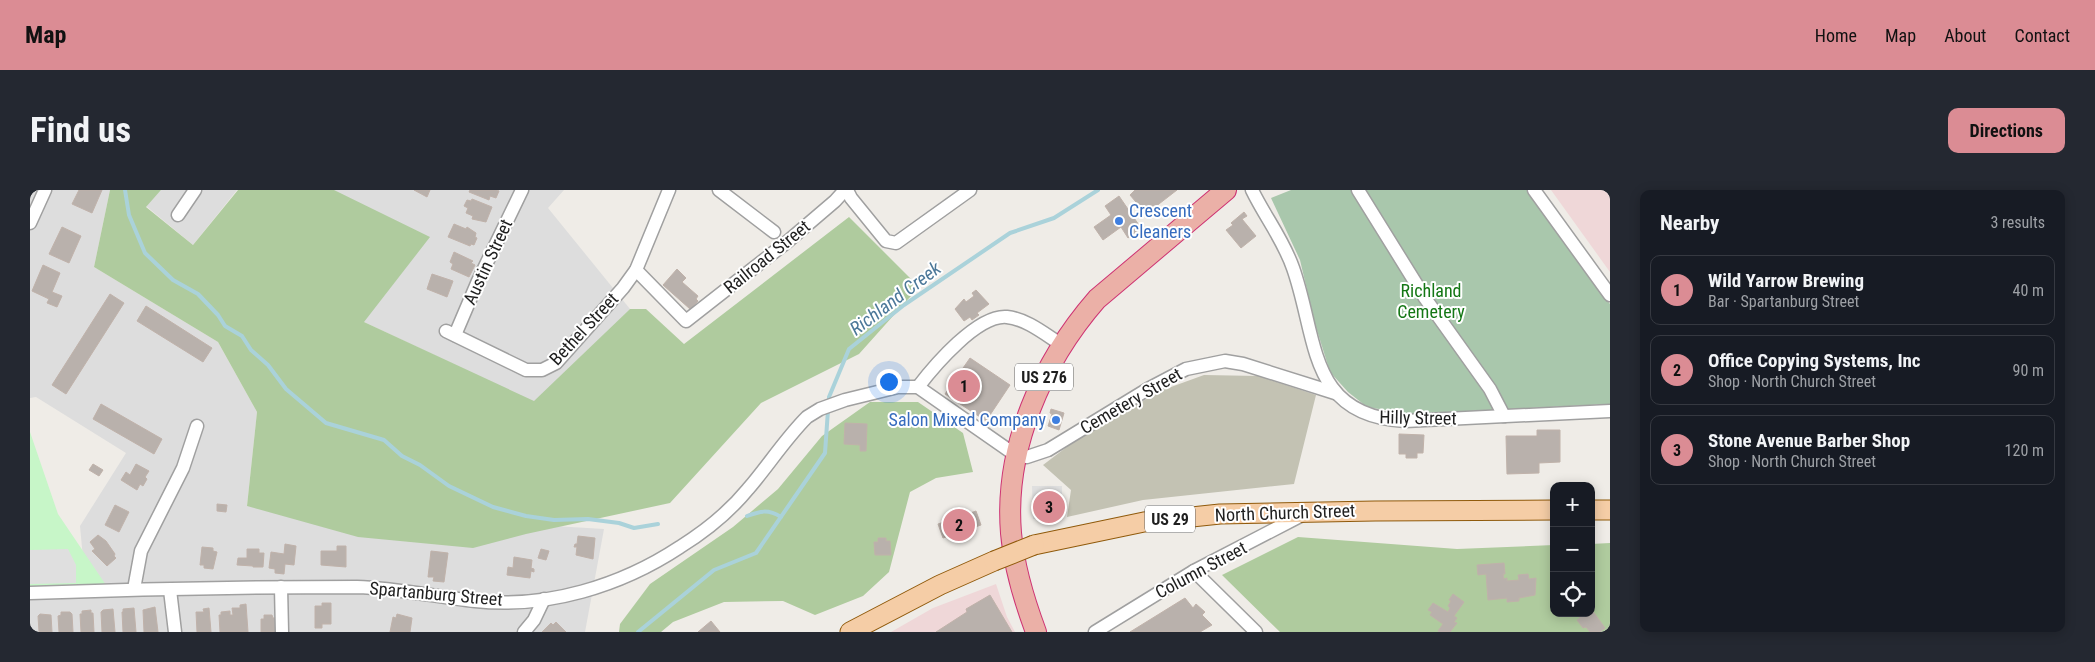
<!DOCTYPE html>
<meta charset="utf-8">
<style>
body{margin:0;font-family:"Roboto Condensed",sans-serif;background:#242831;color:#f1f3f6}
.controls{position:absolute;right:15px;bottom:15px;display:grid;overflow:hidden;border-radius:10px;box-shadow:0 2px 12px #0003}
.controls button{width:45px;height:45px;display:grid;place-items:center;padding:0;border:0;border-bottom:1px solid #363941;background:#171b24;color:#f1f3f6;font:25px sans-serif}
.you{position:absolute;left:858px;top:191px;width:18px;height:18px;margin:-12px;border:4px solid #fff;border-radius:50%;background:#1a73e8;box-shadow:0 0 0 8px #1a73e833}
.badge{display:grid;place-items:center;width:32px;height:32px;border-radius:50%;background:#db8c94;color:#111;font-size:16px;font-weight:700}
.pin{position:absolute;translate:-50% -50%;border:2px solid #fff;box-shadow:0 1px 5px #0006}
.list{margin:0;padding:0;list-style:none}
h2{display:flex;justify-content:space-between;align-items:center;height:65px;margin:0;padding:0 20px;font-size:21px}
h2 small{font-size:16px;font-weight:400;color:#9ea1a6}
.list li{display:grid;grid-template-columns:32px 1fr auto;gap:15px;align-items:center;box-sizing:border-box;height:70px;margin:0 10px 10px;padding:0 10px;border:1px solid #363941;border-radius:10px}
.list b{display:block;font-size:19px;white-space:nowrap}
.list p{margin:0;font-size:16px;white-space:nowrap;color:#9ea1a6}
.list em{font-size:16px;font-style:normal;color:#9ea1a6}
.icon{flex:none;width:28px;height:28px;fill:none;stroke:currentColor;stroke-width:2;stroke-linecap:round;stroke-linejoin:round}
.map{position:relative;flex:none;width:1580px;height:442px;overflow:hidden;border-radius:10px}
header{display:flex;align-items:center;gap:30px;box-sizing:border-box;height:70px;padding:0 25px;background:#db8c94;color:#111}
header strong{font-size:24px}
nav{display:flex;gap:28px;margin-inline-start:auto;font-size:18px}
.intro{display:flex;align-items:center;justify-content:space-between;box-sizing:border-box;height:120px;padding:0 30px}
h1{margin:0;font-size:35px}
.button{padding:12px 22px;border-radius:10px;background:#db8c94;color:#111;font-size:18px;font-weight:700}
main{display:flex;gap:30px;padding:0 30px}
aside{flex:1;background:#171b24;border-radius:10px;box-shadow:0 2px 12px #0003}
.map>svg:first-child{display:block}
.residential{fill:#ddd}
.commercial{fill:#efd7d8}
.construction{fill:#c3c2b3}
.forest{fill:#afcb9e}
.cemetery{fill:#a9c7ac}
.park{fill:#c7f6c8}
.parking{fill:#dfdfdf}
.lines{fill:none;stroke-linecap:round;stroke-linejoin:round}
.stream{stroke:#aad2da;stroke-width:4}
.building{fill:#b9b1ac;stroke:#c0b2aa}
.minor-casing{stroke:#a0a0a0;stroke-width:15}
.primary-casing{stroke:#905a0b;stroke-width:21}
.trunk-casing{stroke:#ce3373;stroke-width:22}
.minor{stroke:#fff;stroke-width:12}
.primary{stroke:#f5cda6;stroke-width:19}
.trunk{stroke:#ebb0a7;stroke-width:20}
.primary-bridge-casing{stroke:#905a0b;stroke-width:21;stroke-linecap:butt}
.primary-bridge{stroke:#f5cda6;stroke-width:19}
.shop-dot{fill:#3f7fe0;stroke:#fff;stroke-width:2}
.labels{text-anchor:middle;stroke-width:4;stroke-linejoin:round;paint-order:stroke}
.shield{fill:#fff;stroke:#626262;stroke-width:1}
.shield-label{font-size:16px;font-weight:bold;fill:#1f1f1f}
.shop-label{font-size:18px;fill:#366cbe;stroke:#fff;text-anchor:start}
.street-label{font-size:18px;fill:#1f1f1f;stroke:#fff}
.park-label{font-size:18px;fill:#147715;stroke:#fff}
.water-label{font-size:19px;font-style:italic;fill:#4c7899;stroke:#fff}
</style>
<header>
<strong>Map</strong>
<nav><a>Home</a><a>Map</a><a>About</a><a>Contact</a></nav>
</header>
<div class="intro"><h1>Find us</h1><a class="button">Directions</a></div>
<main>
<div class="map">
<svg width="1580" height="442" viewBox="0 0 1580 442">
<rect width="100%" height="100%" fill="#efece7"/>
<g class="residential">
<polygon points="0,0 80,0 64,77 188,152 227,222 217,316 306,323 574,339 555,442 0,442 0,403 56,401 50,336 96,263 6,207 0,208"/>
<polygon points="131,0 207,0 163,55 116,16"/>
<polygon points="304,0 534,0 518,18 600,119 504,212 334,132"/>
</g>
<g class="commercial">
<polygon points="1521,0 1580,0 1580,82"/>
<polygon points="966,394 977,427 985,442 861,442 903,418"/>
</g>
<polygon class="construction" points="1174,185 1229,186 1286,205 1264,294 1113,310 1037,327 1041,300 1013,275 1042,253 1130,201"/>
<g class="forest">
<polygon points="80,0 131,0 116,17 163,55 208,0 304,0 400,47 334,132 504,211 600,119 616,119 654,154 819,27 889,97 829,164 731,213 640,313 496,344 443,358 328,347 217,316 227,222 188,152 64,77"/>
<polygon points="840,212 888,212 933,243 943,282 906,288 880,302 859,382 833,406 785,425 753,411 694,412 643,432 631,442 589,442 590,434 620,394 703,337 748,299 792,246"/>
<polygon points="1268,347 1427,359 1524,355 1524,423 1561,423 1561,354 1580,353 1580,442 1250,442 1192,385"/>
</g>
<polygon class="cemetery" points="1261,0 1498,0 1580,114 1580,214 1379,224 1337,217 1318,202 1300,182 1285,134 1270,70 1241,8"/>
<polygon class="park" points="0,242 28,324 76,395 0,397"/>
<g class="parking">
<polygon points="1002,296 1032,296 1032,305 1008,306 1008,329 1003,329"/>
<polygon points="38,359 46,375 46,393 0,394 0,360"/>
</g>
<g class="lines">
<g class="stream">
<polyline points="95,0 99,25 115,63 143,90 168,104 188,125 195,136 212,146 221,160 238,175 256,199 296,233 354,250 372,266 390,275 419,296 463,317 496,326 524,330 558,329 589,333 604,338 628,334"/>
<polyline points="799,213 799,207 819,159 874,115 980,43 1024,28 1068,0"/>
<path d="M717,326c13,-5 21,-7 34,1"/>
<polyline points="608,442 684,380 726,363 795,263 798,220"/>
</g>
</g>
<g class="building">
<polygon points="49,0 72,0 62,23 42,14"/>
<polygon points="384,0 400,0 397,7"/>
<polygon points="440,0 467,0 469,1 466,8 460,6 459,10 439,2"/>
<polygon points="1105,0 1147,0 1116,24 1100,5"/>
<polygon points="1089,6 1111,38 1098,48 1091,37 1073,50 1064,37 1081,25 1075,16"/>
<polygon points="442,9 462,17 456,32 442,29 443,26 436,23 438,18 434,16 437,10 441,11"/>
<polygon points="1214,22 1217,26 1212,29 1226,46 1211,58 1196,40 1203,35 1201,33"/>
<polygon points="424,34 436,39 437,37 446,43 445,47 447,48 444,55 441,54 440,56 418,47"/>
<polygon points="32,37 51,46 39,73 19,64"/>
<polygon points="424,62 443,71 441,73 445,75 439,87 421,79 423,74 420,72"/>
<polygon points="13,75 30,83 22,102 32,106 27,117 17,113 19,109 2,101"/>
<polygon points="647,79 656,88 652,92 668,106 666,109 668,111 660,119 633,95"/>
<polygon points="402,84 423,91 417,107 397,99"/>
<polygon points="946,100 959,114 947,123 949,125 942,130 940,127 934,131 925,119 934,109 936,112 944,106 942,103"/>
<polygon points="80,104 94,113 36,204 22,195"/>
<polygon points="116,116 182,158 173,172 107,131"/>
<polygon points="940,168 980,195 956,231 915,204"/>
<polygon points="71,214 132,249 124,264 63,229"/>
<polygon points="1021,219 1034,223 1029,240 1018,236 1022,224 1020,223"/>
<polygon points="815,233 837,234 836,261 830,261 830,255 814,254"/>
<polygon points="1507,240 1530,240 1530,272 1509,273 1509,283 1477,284 1476,246 1507,246"/>
<polygon points="1369,244 1394,245 1393,263 1387,263 1387,268 1376,268 1376,264 1369,264"/>
<polygon points="63,274 73,280 69,286 59,280"/>
<polygon points="106,274 119,281 115,287 117,289 113,296 110,294 107,300 91,290 96,282 100,285"/>
<polygon points="1029,307 1030,326 1010,327 1009,308"/>
<polygon points="187,314 197,315 196,322 187,321"/>
<polygon points="85,315 99,322 89,342 75,335"/>
<polygon points="946,321 951,335 913,348 908,334"/>
<polygon points="68,345 76,351 85,364 84,366 86,368 77,376 62,361 65,359 60,352"/>
<polygon points="548,346 565,348 563,369 546,365 547,357 544,357 545,354 547,354"/>
<polygon points="848,348 856,348 856,351 860,351 861,365 845,365 844,352 848,352"/>
<polygon points="255,354 266,356 264,375 255,374 254,384 245,383 245,379 239,378 241,362 254,364"/>
<polygon points="307,356 316,356 316,377 291,375 291,361 307,361"/>
<polygon points="172,357 183,358 183,361 187,362 183,379 174,378 174,375 170,375"/>
<polygon points="217,359 229,359 229,363 234,363 233,377 223,377 223,376 207,375 208,368 217,368"/>
<polygon points="511,359 519,361 516,370 508,368"/>
<polygon points="401,361 418,363 414,392 403,391 404,387 398,387"/>
<polygon points="484,367 502,370 501,378 504,379 504,382 501,381 500,388 477,385 478,377 483,378"/>
<polygon points="1474,373 1475,384 1473,384 1474,389 1477,388 1477,391 1489,390 1488,385 1498,384 1499,389 1506,388 1505,405 1489,408 1489,411 1477,412 1477,408 1458,410 1456,384 1448,385 1447,375"/>
<polygon points="1423,404 1434,412 1424,426 1427,428 1424,432 1427,433 1420,442 1410,442 1408,441 1413,434 1400,425 1402,422 1398,420 1403,413 1418,422 1420,418 1418,416 1421,411 1419,410"/>
<polygon points="960,405 982,442 906,442 937,422 936,419"/>
<polygon points="1155,408 1163,418 1166,414 1175,422 1172,425 1182,435 1170,442 1100,442"/>
<polygon points="292,413 301,413 301,434 292,434 292,438 285,438 285,416 292,416"/>
<polygon points="216,414 218,442 190,442 189,425 191,425 191,422 200,421 200,425 203,425 202,418 210,418 210,415"/>
<polygon points="1561,414 1565,418 1562,420 1575,438 1570,442 1560,442 1556,437 1553,438 1547,430 1550,428 1547,423 1561,423"/>
<polygon points="125,417 128,442 114,442 113,420"/>
<polygon points="104,418 106,442 93,442 92,422 93,422 93,419"/>
<polygon points="179,418 181,442 167,442 166,422 174,422 173,419"/>
<polygon points="83,419 85,442 72,442 71,422 73,420"/>
<polygon points="61,420 61,423 63,423 64,442 51,442 50,424 52,424 52,421"/>
<polygon points="31,422 40,422 42,424 43,442 29,442 28,426 31,425"/>
<polygon points="10,424 21,425 22,442 9,442 8,426"/>
<polygon points="367,424 382,428 380,442 360,442 363,427 366,428"/>
<polygon points="234,425 242,425 243,428 247,428 248,442 231,442 231,429 234,429"/>
<polygon points="681,431 690,442 668,442"/>
<polygon points="526,432 536,442 512,442 521,433 523,435"/>
</g>
<g class="lines">
<g class="minor-casing">
<g id="minor">
<polyline points="689,0 744,42"/>
<polyline points="817,0 821,8 856,51 866,53 940,0"/>
<path d="M1222,0c13,27 31,49 41,78 25,70 14,148 112,153l205,-10"/>
<polyline points="1328,0 1395,108 1460,199 1474,226"/>
<polyline points="1504,0 1580,105"/>
<polyline points="148,25 165,0"/>
<polyline points="0,33 15,0"/>
<polyline points="606,80 656,131 757,52 805,11 815,0"/>
<polyline points="416,141 496,180 512,180 526,173 593,98 606,80 639,0"/>
<polyline points="425,145 448,91 492,0"/>
<path d="M888,197c16,-21 60,-73 89,-70 20,2 39,18 55,28"/>
<polyline points="1164,381 1226,442"/>
<polyline points="251,397 252,442"/>
<polyline points="104,399 111,361 153,278 167,236"/>
<polyline points="140,400 145,442"/>
<path d="M0,403c109,-4 218,-6 327,-6 39,1 79,10 118,14 71,8 146,-15 205,-54 24,-15 50,-36 68,-58 20,-23 37,-50 59,-72l13,-8 25,-9 53,-13h20l99,69 10,1 21,-7 100,-61 38,-20 39,-8 18,3 92,29"/>
<polyline points="494,442 504,430 514,409"/>
<polyline points="1065,442 1164,381 1274,324"/>
</g>
</g>
<g class="primary-casing">
<g id="primary">
<polyline points="1561,320 1580,320"/>
<polyline points="1004,355 1114,332 1190,324 1345,321 1524,320"/>
<polyline points="820,442 910,395 964,371"/>
</g>
</g>
<g class="trunk-casing">
<path id="trunk" d="M1006,442c-12,-32 -22,-65 -25,-99 -7,-85 31,-171 86,-234l129,-109"/>
</g>
<use href="#minor" class="minor"/>
<use href="#primary" class="primary"/>
<use href="#trunk" class="trunk"/>
<g class="primary-bridge-casing">
<polyline id="primary-bridge" points="964,371 1004,355"/>
</g>
<use href="#primary-bridge" class="primary-bridge"/>
</g>
<g class="shop-dot">
<circle cx="1089" cy="31" r="5"/>
<circle cx="1026" cy="230" r="5"/>
</g>
<g class="labels">
<g class="shield">
<rect x="985" y="173.5" width="58" height="27" rx="4"/>
<rect x="1115" y="315.5" width="50" height="27" rx="4"/>
</g>
<g class="shield-label">
<text x="1014" y="193">US 276</text>
<text x="1140" y="335">US 29</text>
</g>
<g class="shop-label">
<text x="1099" y="27">Crescent<tspan x="1099" dy="21">Cleaners</tspan></text>
<text x="1016" y="236" text-anchor="end">Salon Mixed Company</text>
</g>
<g class="street-label">
<text transform="translate(737 67) rotate(-39)" y="6">Railroad Street</text>
<text transform="translate(458 72) rotate(-65)" y="6">Austin Street</text>
<text transform="translate(554 139) rotate(-47)" y="6">Bethel Street</text>
<text transform="translate(1101 211) rotate(-30)" y="6">Cemetery Street</text>
<text transform="translate(1388 228) rotate(1)" y="6">Hilly Street</text>
<text transform="translate(1255 323) rotate(-2)" y="6">North Church Street</text>
<text transform="translate(1171 380) rotate(-28)" y="6">Column Street</text>
<text transform="translate(406 404) rotate(5)" y="6">Spartanburg Street</text>
</g>
<g class="park-label">
<text x="1401" y="107">Richland<tspan x="1401" dy="21">Cemetery</tspan></text>
</g>
<g class="water-label">
<text transform="translate(865 108) rotate(-37)" y="7">Richland Creek</text>
</g>
</g>
</svg>
<div class="controls">
<button>+</button>
<button>−</button>
<button><svg class="icon" aria-label="locate" viewBox="0 0 24 24"><circle cx="12" cy="12" r="6"/><path d="M12 2v4M12 18v4M2 12h4M18 12h4"/></svg></button>
</div>
<div class="you"></div>
<div class="pin badge" style="left:934px;top:196px">1</div>
<div class="pin badge" style="left:929px;top:335px">2</div>
<div class="pin badge" style="left:1019px;top:317px">3</div>
</div>
<aside>
<h2>Nearby<small>3 results</small></h2>
<ul class="list">
<li><span class="badge">1</span><div><b>Wild Yarrow Brewing</b><p>Bar · Spartanburg Street</p></div><em>40 m</em></li>
<li><span class="badge">2</span><div><b>Office Copying Systems, Inc</b><p>Shop · North Church Street</p></div><em>90 m</em></li>
<li><span class="badge">3</span><div><b>Stone Avenue Barber Shop</b><p>Shop · North Church Street</p></div><em>120 m</em></li>
</ul>
</aside>
</main>
